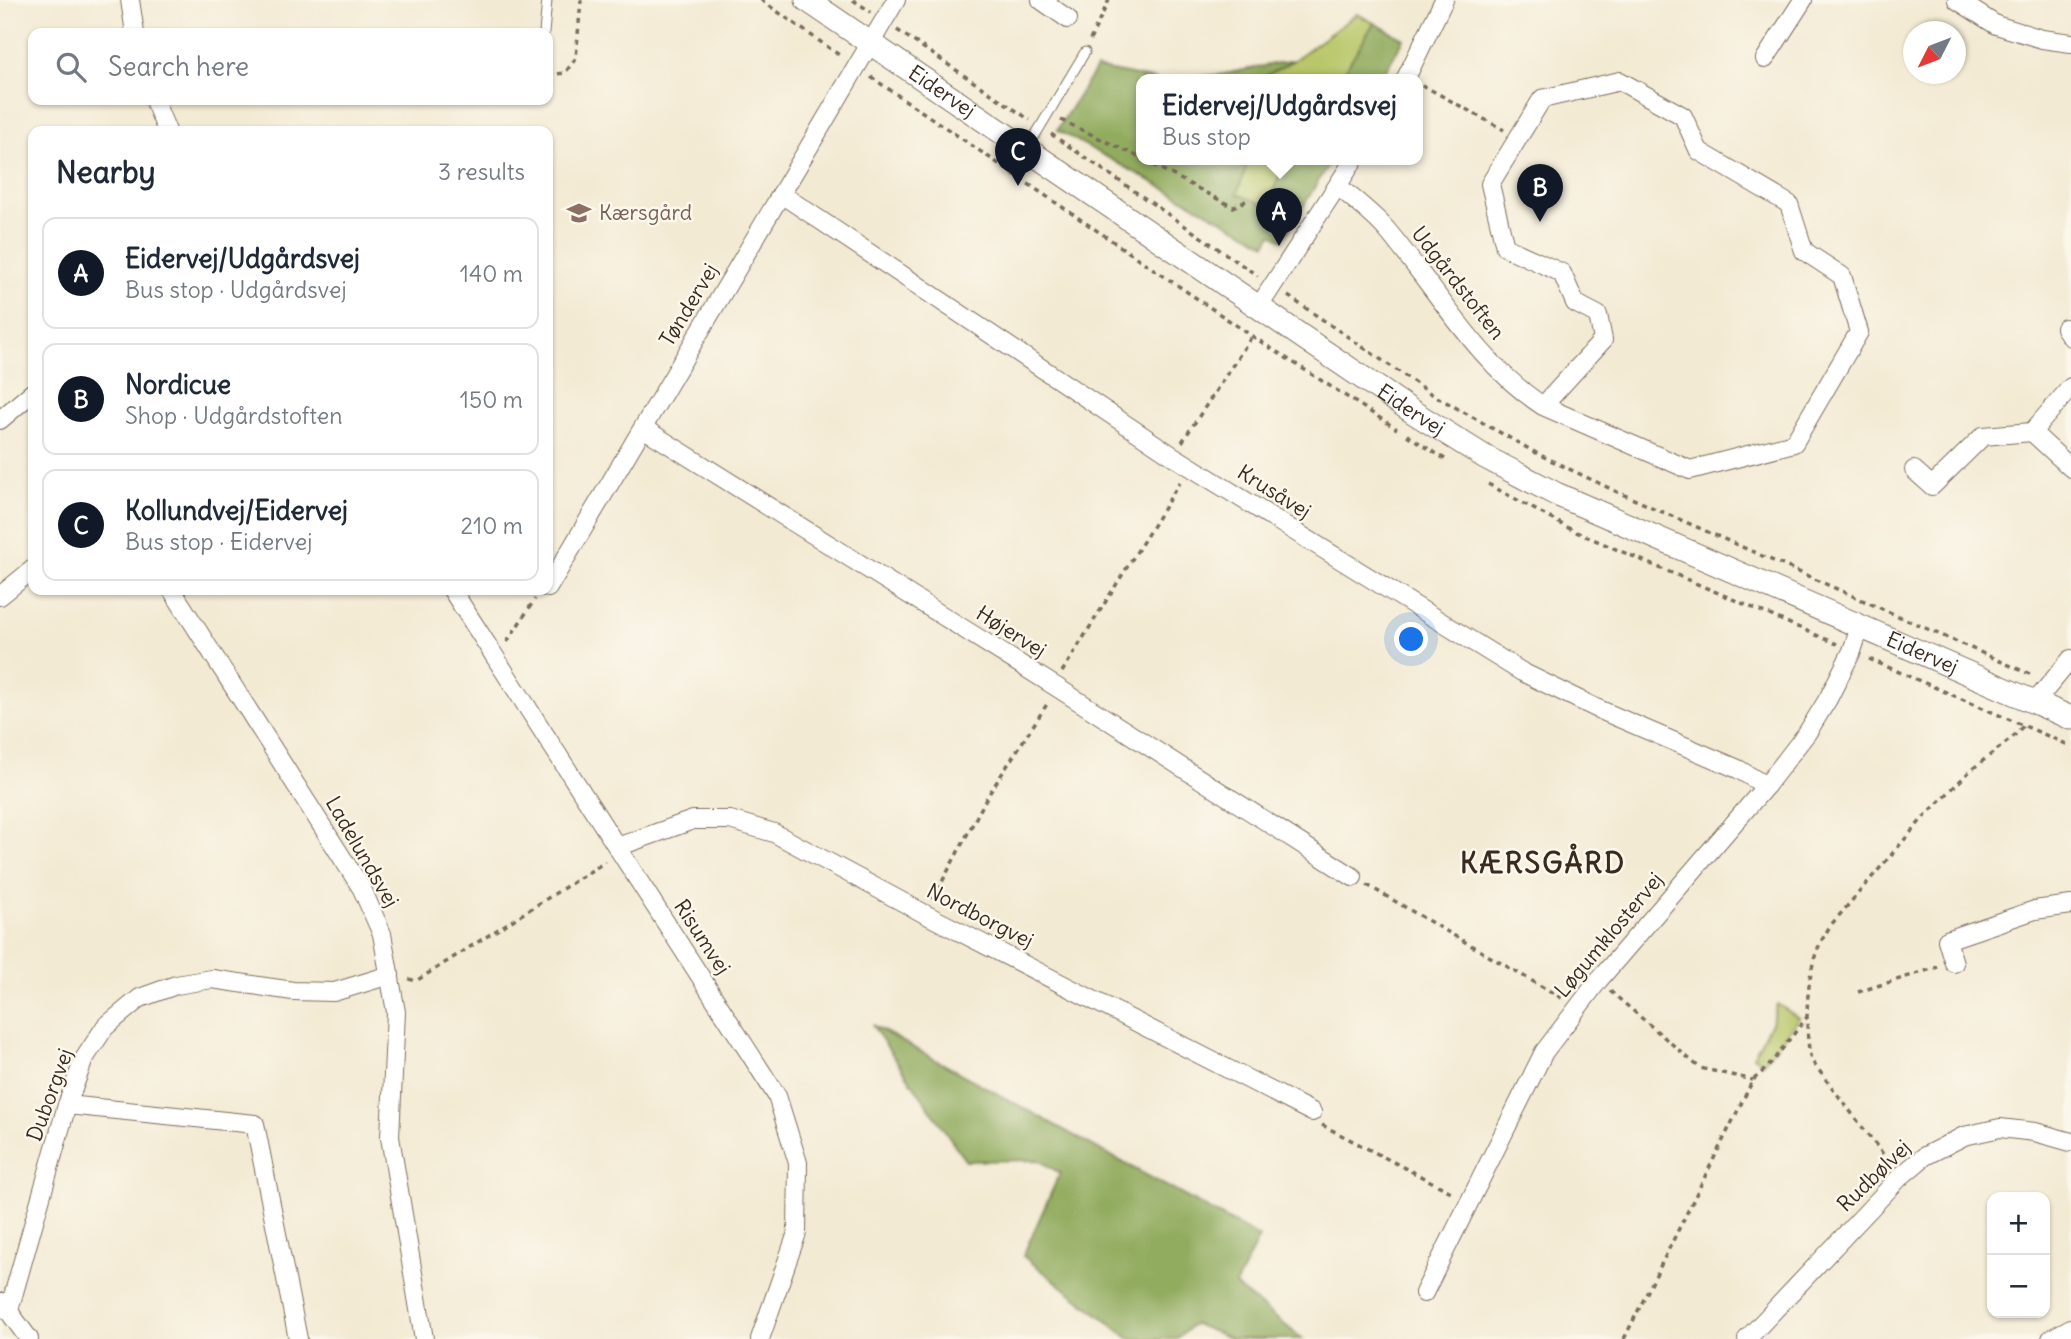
<!DOCTYPE html>
<meta charset="utf-8">
<style>
body{margin:0;font-family:Delius,sans-serif;background:#f2f2f3;color:#1f2937}
.controls{position:absolute;right:21px;bottom:21px;display:grid;overflow:hidden;border-radius:14px;box-shadow:0 2px 5px #0004}
.controls button{width:63px;height:63px;display:grid;place-items:center;padding:0;border:0;border-bottom:2px solid #e0e1e3;background:#fff;color:#1f2937;font:35px sans-serif}
.compass{position:absolute;left:1903px;top:21px;width:63px;height:63px;border-radius:50%;background:#fff;box-shadow:0 2px 5px #0004;rotate:228deg}
.you{position:absolute;left:1412px;top:640px;width:24px;height:24px;margin:-18px;border:5px solid #fff;border-radius:50%;background:#1a73e8;box-shadow:0 0 0 10px #1a73e833}
.badge{display:grid;place-items:center;width:46px;height:46px;border-radius:50%;background:#111827;color:#fff;font-size:23px;font-weight:700}
.pin{position:absolute;translate:-50% -58px;filter:drop-shadow(0 2px 4px #0008)}
.pin::after{content:'';position:absolute;top:37px;width:24px;height:21px;background:inherit;clip-path:polygon(0 0,100% 0,50% 100%)}
.popup{position:absolute;left:1136px;top:74px;width:287px;height:91px;box-sizing:border-box;display:grid;place-content:center;border-radius:14px;background:#fff;filter:drop-shadow(0 2px 5px #0005);font-size:23px;white-space:nowrap;color:#747a83}
.popup b{font-size:26px;color:#1f2937}
.popup::after{content:'';position:absolute;left:50%;top:100%;margin-left:-14px;border:14px solid transparent;border-top-color:#fff}
.list{margin:0;padding:0;list-style:none}
h2{display:flex;justify-content:space-between;align-items:center;height:91px;margin:0;padding:0 28px;font-size:30px}
h2 small{font-size:23px;font-weight:400;color:#747a83}
.list li{display:grid;grid-template-columns:46px 1fr auto;gap:21px;align-items:center;box-sizing:border-box;height:112px;margin:0 14px 14px;padding:0 14px;border:2px solid #e0e1e3;border-radius:14px}
.list b{display:block;font-size:26px;white-space:nowrap}
.list p{margin:0;font-size:23px;white-space:nowrap;color:#747a83}
.list em{font-size:23px;font-style:normal;color:#747a83}
.icon{flex:none;width:38px;height:38px;fill:none;stroke:currentColor;stroke-width:2;stroke-linecap:round;stroke-linejoin:round}
.map{position:relative;flex:none;width:2071px;height:1339px;overflow:hidden}
.search{position:absolute;background:#fff;box-shadow:0 2px 5px #0004;left:28px;top:28px;width:525px;height:77px;display:flex;align-items:center;gap:18px;box-sizing:border-box;padding:0 24px;border-radius:14px;color:#747a83;font-size:26px}
.panel{position:absolute;background:#fff;box-shadow:0 2px 5px #0004;left:28px;top:126px;width:525px;height:469px;border-radius:14px}
.map>svg:first-child{display:block}
.green{fill:#b9c76a;stroke:#7a7844;stroke-width:2}
.forest{fill:#92ac5e;stroke:#666b3e;stroke-width:2}
.lines{fill:none;stroke-linecap:round;stroke-linejoin:round}
.service-casing{stroke:#7b6d5d;stroke-width:11}
.minor-casing{stroke:#7b6d5d;stroke-width:20}
.tertiary-casing{stroke:#7b6d5d;stroke-width:25}
.path{stroke:#7b6d5d;stroke-width:3.5;stroke-dasharray:5 5;stroke-linecap:butt}
.service{stroke:#fff;stroke-width:9}
.minor{stroke:#fff;stroke-width:18}
.tertiary{stroke:#fff;stroke-width:23}
.labels{text-anchor:middle;stroke-width:5;stroke-linejoin:round;paint-order:stroke}
.street-label{font-size:21px;fill:#3b2a1e;stroke:#fbf7ec}
.education-label{font-size:21px;fill:#785e54;stroke:#fbf7ec;text-anchor:start}
.district-label{font-size:28px;font-weight:bold;letter-spacing:2px;fill:#3b2a1e;stroke:#fbf7ec}
</style>
<div class="map">
<svg width="2071" height="1339" viewBox="0 0 2071 1339">
<rect width="100%" height="100%" fill="#fbf7ec"/>
<filter id="ink" filterUnits="userSpaceOnUse"><feTurbulence type="fractalNoise" baseFrequency=".0143" numOctaves="2"/><feDisplacementMap in="SourceGraphic" scale="14" xChannelSelector="R" yChannelSelector="G"/><feConvolveMatrix kernelMatrix="1 2 1 2 8 2 1 2 1" color-interpolation-filters="sRGB"/></filter>
<filter id="wash" filterUnits="userSpaceOnUse"><feTurbulence type="fractalNoise" baseFrequency=".00686" numOctaves="4" result="noise"/><feDisplacementMap in="SourceGraphic" scale="28" xChannelSelector="R" yChannelSelector="G"/><feGaussianBlur stdDeviation="1.57" result="paint"/><feColorMatrix in="noise" values="0 0 0 0 0 0 0 0 0 0 0 0 0 0 0 0 0 1.4 0 .05"/><feComposite in="paint" operator="in"/></filter>
<g filter="url(#wash)">
<rect width="100%" height="100%" fill="#f3ead3"/>
<g class="green">
<polygon points="1357,14 1374,23 1339,80 1265,80 1268,75 1294,60"/>
<polygon points="1244,160 1289,160 1279,177 1268,206 1237,194 1246,168"/>
<polygon points="1777,1004 1799,1018 1763,1063 1753,1056 1771,1023"/>
</g>
<g class="forest">
<polygon points="1374,23 1404,39 1380,80 1339,80"/>
<polygon points="1294,60 1268,75 1265,80 1169,80 1224,74"/>
<polygon points="1096,68 1157,80 1141,80 1141,160 1245,160 1246,168 1237,194 1267,206 1279,177 1289,160 1331,160 1283,240 1272,234 1266,244 1057,130"/>
<polygon points="872,1025 1259,1237 1235,1286 1303,1339 1232,1339 1194,1324 1177,1339 1130,1339 1023,1256 1060,1173 1038,1160 966,1161"/>
</g>
</g>
<g filter="url(#ink)">
<g class="lines">
<g class="service-casing">
<g id="service">
<polyline points="544,33 547,0"/>
<polyline points="1027,149 1085,52"/>
</g>
</g>
<g class="minor-casing">
<g id="minor">
<polyline points="130,0 135,33"/>
<polyline points="1041,0 1068,19"/>
<polyline points="1957,0 1996,25 2042,39 2071,43"/>
<polyline points="1765,59 1803,0"/>
<polyline points="1405,80 1444,0"/>
<polyline points="154,100 167,131"/>
<path d="M1338,186c16,14 34,27 48,43 50,59 92,135 157,177l147,64 104,-27 65,-111 -17,-56 -38,-25 -15,-47 -90,-53 -16,-35 -63,-35 -78,18 -52,85 15,63 57,26 13,30 23,12 5,25 -60,66"/>
<polyline points="781,194 1173,456 1522,672 1598,709 1738,769 1766,786"/>
<polyline points="1258,308 1354,160"/>
<polyline points="2065,328 2071,337"/>
<polyline points="0,420 33,392"/>
<polyline points="643,428 1058,688 1353,877"/>
<polyline points="2032,432 2071,387"/>
<polyline points="1914,470 1932,486 1983,436 2032,432 2071,468"/>
<polyline points="548,588 896,0"/>
<polyline points="172,590 362,889 382,934 396,1012 390,1137 424,1339"/>
<polyline points="452,590 777,1096 798,1163 797,1233 760,1339"/>
<polyline points="0,596 33,569"/>
<polyline points="2035,702 2071,659"/>
<polyline points="617,847 693,820 730,820 774,833 925,914 1312,1112"/>
<polyline points="1954,963 1947,940 2035,910 2071,905"/>
<polyline points="67,1105 255,1124 298,1339"/>
<polyline points="1424,1293 1544,1052 1598,981 1766,786 1807,733 1828,699 1852,651 1860,627"/>
<polyline points="2,1302 29,1339"/>
<polyline points="9,1310 67,1105 84,1059 105,1027 140,998 176,985 212,979 293,991 334,992 390,975"/>
<polyline points="1747,1339 1900,1177 1925,1156 1964,1136 2000,1128 2035,1132 2071,1142"/>
<polyline points="2051,1339 2071,1328"/>
</g>
</g>
<g class="tertiary-casing">
<g id="tertiary">
<path id="s1" d="M807,0l606,412 72,45 71,37 515,224"/>
</g>
</g>
<g class="path">
<polyline points="761,0 842,57"/>
<polyline points="853,0 871,12"/>
<polyline points="897,30 1030,120"/>
<polyline points="1090,40 1109,0"/>
<polyline points="548,75 565,73 576,58 581,0"/>
<polyline points="871,77 1252,336 1397,429"/>
<polyline points="1422,85 1504,130"/>
<polyline points="1061,120 1141,158"/>
<polyline points="1051,134 1258,276"/>
<polyline points="1144,160 1233,207 1250,199"/>
<polyline points="1288,296 1430,393 1538,454 1613,490 2034,676"/>
<polyline points="1407,435 1448,461"/>
<polyline points="1182,442 1252,336"/>
<polyline points="1488,484 1574,531 1837,644"/>
<polyline points="507,642 535,599"/>
<polyline points="1869,659 2071,746"/>
<polyline points="1062,672 1180,482"/>
<polyline points="1367,885 1563,999"/>
<polyline points="933,899 987,797 1049,701"/>
<polyline points="409,979 416,981 605,862"/>
<polyline points="1610,991 1700,1068 1753,1080"/>
<polyline points="1858,992 1938,967"/>
<polyline points="1322,1125 1455,1194"/>
<path d="M1889,1162l-78,-102c-7,-30 -5,-86 8,-114 3,-7 7,-13 11,-20l93,-108 48,-48 41,-32 11,-12"/>
<polyline points="1624,1339 1753,1080 1768,1067 1807,1017"/>
</g>
<use href="#service" class="service"/>
<use href="#minor" class="minor"/>
<use href="#tertiary" class="tertiary"/>
</g>
</g>
<defs>
<g id="school-bare" transform="scale(1.89)"><path d="M0-5L7-2L0 1L-7-2ZM-4 1L0 2.5L4 1V4Q0 6-4 4Z" fill="#8d6e63" stroke="#fbf7ec" stroke-width="2.5" paint-order="stroke"/></g>
</defs>
<g fill-rule="evenodd">
<use href="#school-bare" x="579" y="213"/>
</g>
<g class="labels">
<g class="street-label">
<text dy="7" stroke="none"><textPath href="#s1" startOffset="163">Eidervej</textPath></text>
<text transform="translate(1458 283) rotate(52)" y="7">Udgårdstoften</text>
<text transform="translate(689 305) rotate(-59)" y="7">Tøndervej</text>
<text dy="7" stroke="none"><textPath href="#s1" startOffset="730">Eidervej</textPath></text>
<text transform="translate(1274 492) rotate(32)" y="7">Krusåvej</text>
<text transform="translate(1011 632) rotate(32)" y="7">Højervej</text>
<text dy="7" stroke="none"><textPath href="#s1" startOffset="1297">Eidervej</textPath></text>
<text transform="translate(362 852) rotate(60)" y="7">Ladelundsvej</text>
<text transform="translate(980 916) rotate(27)" y="7">Nordborgvej</text>
<text transform="translate(1609 935) rotate(-50)" y="7">Løgumklostervej</text>
<text transform="translate(702 937) rotate(57)" y="7">Risumvej</text>
<text transform="translate(50 1095) rotate(-70)" y="7">Duborgvej</text>
<text transform="translate(1874 1176) rotate(-44)" y="7">Rudbølvej</text>
</g>
<g class="education-label">
<text x="599" y="220">Kærsgård</text>
</g>
<g class="district-label">
<text x="1543" y="873">KÆRSGÅRD</text>
</g>
</g>
</svg>
<div class="controls">
<button>+</button>
<button>−</button>
</div>
<svg class="compass" viewBox="-18 -18 36 36"><path d="M0-13l5 13h-10z" fill="#e53935"/><path d="M0 13l5-13h-10z" fill="#747a83"/></svg>
<div class="you"></div>
<div class="pin badge" style="left:1279px;top:246px">A</div>
<div class="popup"><b>Eidervej/Udgårdsvej</b>Bus stop</div>
<div class="pin badge" style="left:1540px;top:222px">B</div>
<div class="pin badge" style="left:1018px;top:186px">C</div>
<div class="search"><svg class="icon" aria-label="search" viewBox="0 0 24 24"><circle cx="10" cy="10" r="6"/><path d="M15 15l6 6"/></svg>Search here</div>
<section class="panel">
<h2>Nearby<small>3 results</small></h2>
<ul class="list">
<li><span class="badge">A</span><div><b>Eidervej/Udgårdsvej</b><p>Bus stop · Udgårdsvej</p></div><em>140 m</em></li>
<li><span class="badge">B</span><div><b>Nordicue</b><p>Shop · Udgårdstoften</p></div><em>150 m</em></li>
<li><span class="badge">C</span><div><b>Kollundvej/Eidervej</b><p>Bus stop · Eidervej</p></div><em>210 m</em></li>
</ul>
</section>
</div>
